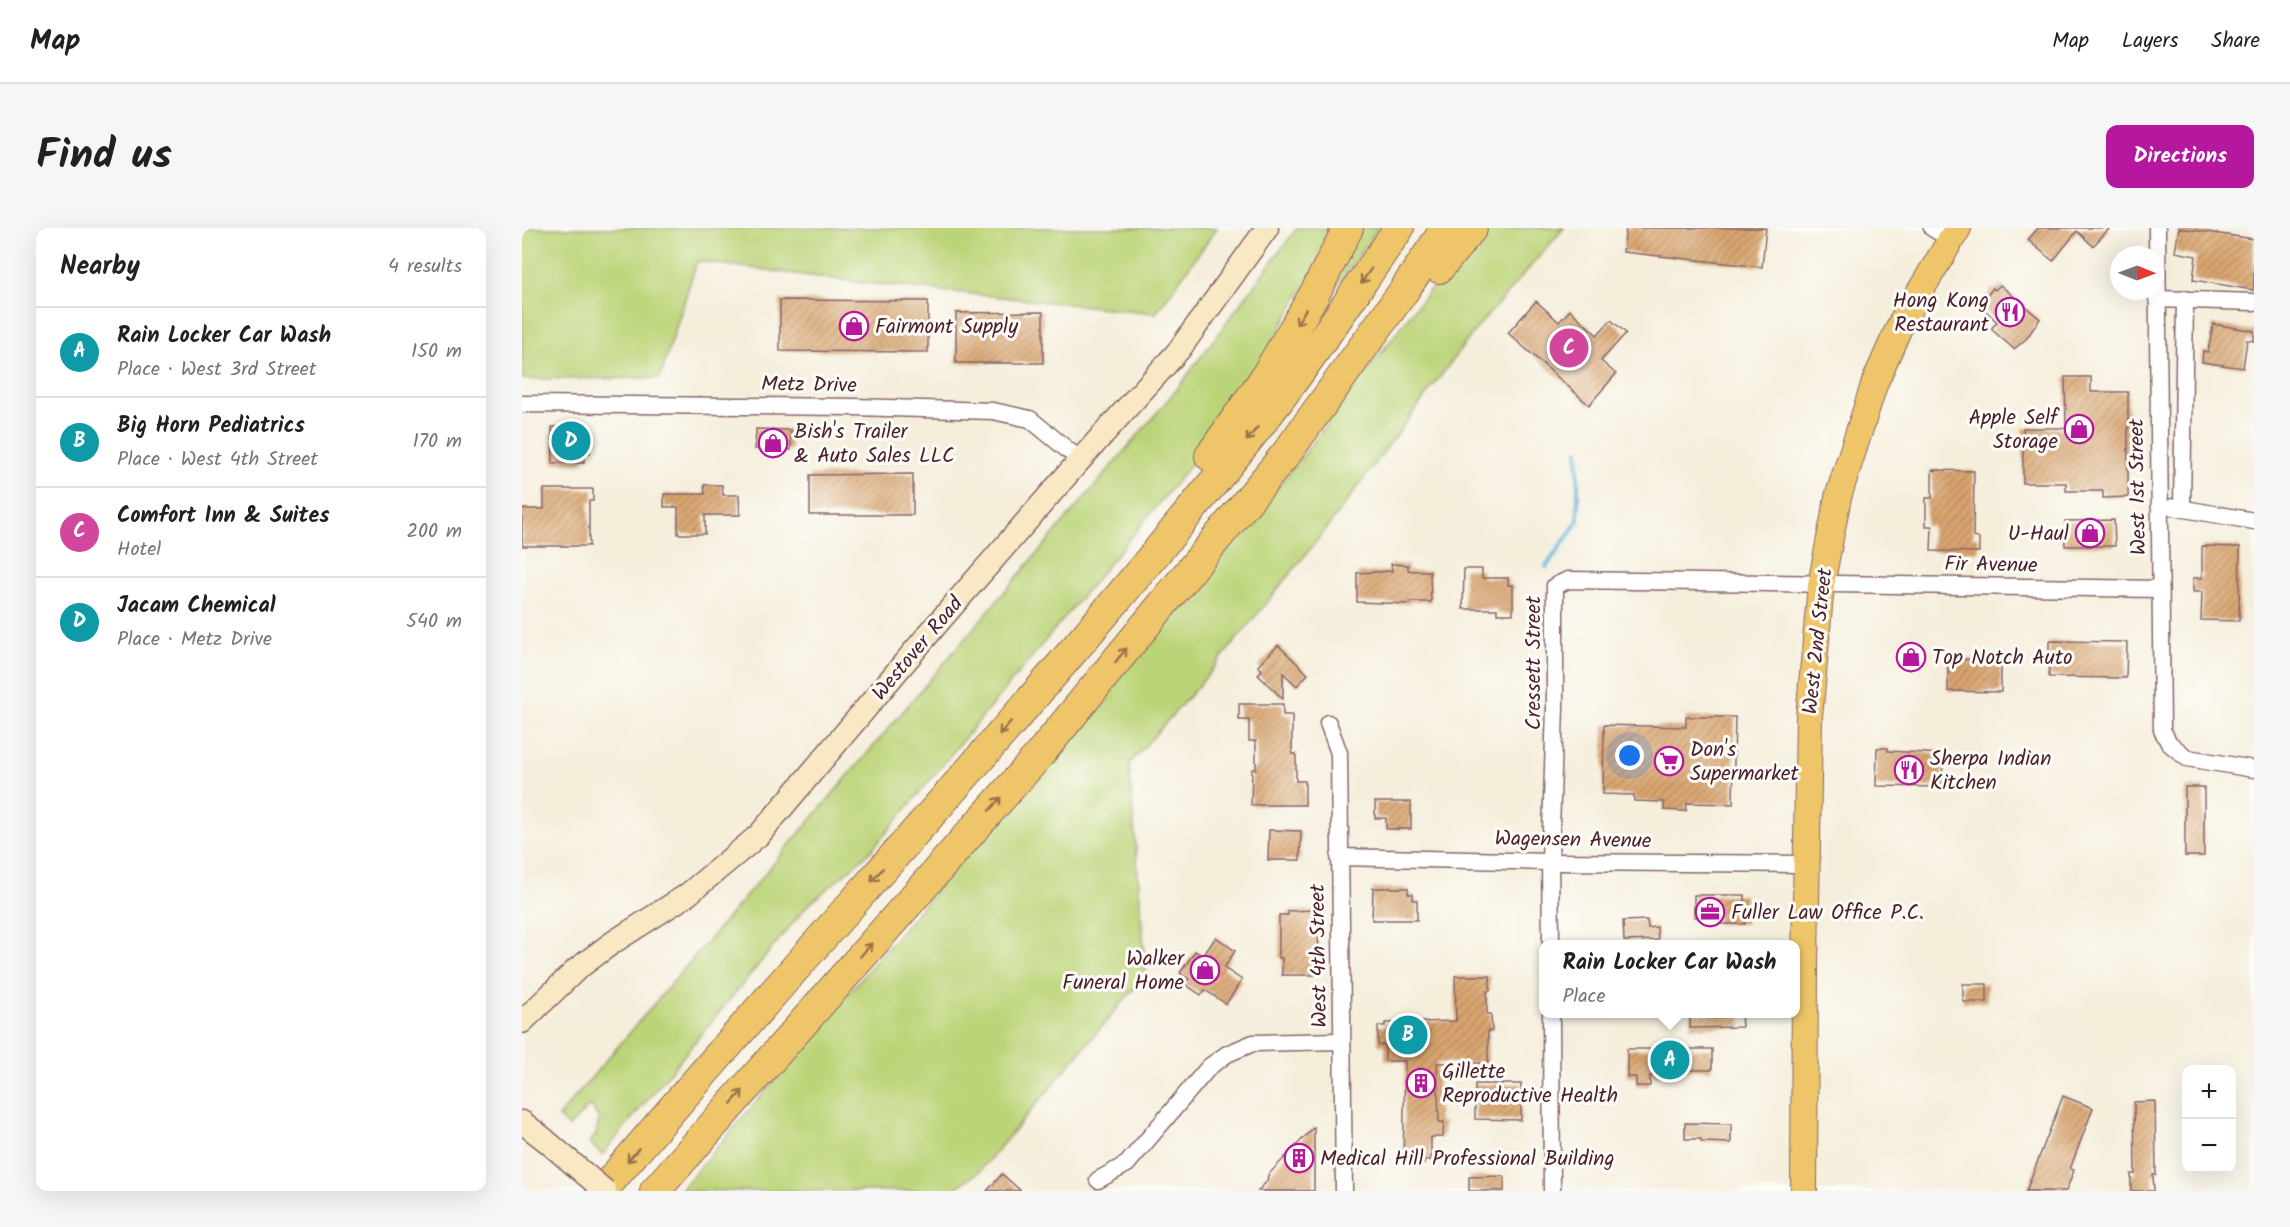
<!DOCTYPE html>
<meta charset="utf-8">
<style>
body{margin:0;font-family:Kalam,sans-serif;background:#f6f6f6;color:#202124}
.controls{position:absolute;right:18px;bottom:18px;display:grid;overflow:hidden;border-radius:12px;box-shadow:0 6px 24px #0002}
.controls button{width:54px;height:54px;display:grid;place-items:center;padding:0;border:0;border-bottom:2px solid #e0e0e0;background:#fff;color:#202124;font:30px sans-serif}
.compass{position:absolute;left:1588px;top:18px;width:54px;height:54px;border-radius:50%;background:#fff;box-shadow:0 6px 24px #0002;rotate:91deg}
.you{position:absolute;left:1108px;top:528px;width:21px;height:21px;margin:-15px;border:4px solid #fff;border-radius:50%;background:#1a73e8;box-shadow:0 0 0 9px #1a73e833}
.badge{display:grid;place-items:center;width:39px;height:39px;border-radius:50%;background:#b5179e;color:#fff;font-size:20px;font-weight:700}
.pin{position:absolute;translate:-50% -50%;border:3px solid #fff;box-shadow:0 2px 6px #0006}
.popup{position:absolute;left:1017px;top:712px;width:261px;height:78px;box-sizing:border-box;display:grid;place-content:center;border-radius:12px;background:#fff;filter:drop-shadow(0 2px 4px #0005);font-size:20px;white-space:nowrap;color:#757577}
.popup b{font-size:22px;color:#202124}
.popup::after{content:'';position:absolute;left:50%;top:100%;margin-left:-12px;border:12px solid transparent;border-top-color:#fff}
.list{margin:0;padding:0;list-style:none}
h2{display:flex;justify-content:space-between;align-items:center;height:78px;margin:0;padding:0 24px;font-size:26px}
h2 small{font-size:20px;font-weight:400;color:#757577}
.list li{display:grid;grid-template-columns:39px 1fr auto;gap:18px;align-items:center;box-sizing:border-box;height:90px;padding:0 24px;border-top:2px solid #e0e0e0}
.list b{display:block;font-size:22px;white-space:nowrap}
.list p{margin:0;font-size:20px;white-space:nowrap;color:#757577}
.list em{font-size:20px;font-style:normal;color:#757577}
.map{position:relative;flex:none;width:1732px;height:963px;overflow:hidden;border-radius:12px}
header{display:flex;align-items:center;gap:36px;box-sizing:border-box;height:84px;padding:0 30px;background:#fff;border-bottom:2px solid #e0e0e0}
header strong{font-size:28px}
nav{display:flex;gap:33px;margin-inline-start:auto;font-size:21px}
.intro{display:flex;align-items:center;justify-content:space-between;box-sizing:border-box;height:144px;padding:0 36px}
h1{margin:0;font-size:42px}
.button{padding:15px 27px;border-radius:12px;background:#b5179e;color:#fff;font-size:21px;font-weight:700}
main{display:flex;gap:36px;padding:0 36px}
aside{flex:1;background:#fff;border-radius:12px;box-shadow:0 6px 24px #0002}
.map>svg:first-child{display:block}
.grass{fill:#bcd478;stroke:#837a52;stroke-width:1.5}
.lines{fill:none;stroke-linecap:round;stroke-linejoin:round}
.stream{stroke:#5eb4da;stroke-width:4}
.building{fill:url(#building-hatch)}
.street-casing{stroke:#866769;stroke-width:19}
.secondary-casing{stroke:#866769;stroke-width:25}
.primary-casing{stroke:#866769;stroke-width:28}
.highway-casing{stroke:#866769;stroke-width:32}
.street{stroke:#fff;stroke-width:16}
.secondary{stroke:#f8e8c3;stroke-width:22}
.primary{stroke:#eec569;stroke-width:26}
.highway{stroke:#eec569;stroke-width:30}
.secondary-bridge-casing{stroke:#866769;stroke-width:25;stroke-linecap:butt}
.secondary-bridge{stroke:#f8e8c3;stroke-width:22}
.oneway{stroke:#9c724a}
.labels{text-anchor:middle;stroke-width:6;stroke-linejoin:round;paint-order:stroke}
.poi-label{font-size:21px;fill:#4a1f2b;stroke:#fdfcf7;text-anchor:start}
.street-label{font-size:21px;fill:#4a1f2b;stroke:#fdfcf7}
</style>
<header>
<strong>Map</strong>
<nav><a>Map</a><a>Layers</a><a>Share</a></nav>
</header>
<div class="intro"><h1>Find us</h1><a class="button">Directions</a></div>
<main>
<aside>
<h2>Nearby<small>4 results</small></h2>
<ul class="list">
<li><span class="badge" style="background:#0f9aa8">A</span><div><b>Rain Locker Car Wash</b><p>Place · West 3rd Street</p></div><em>150 m</em></li>
<li><span class="badge" style="background:#0f9aa8">B</span><div><b>Big Horn Pediatrics</b><p>Place · West 4th Street</p></div><em>170 m</em></li>
<li><span class="badge" style="background:#d1479c">C</span><div><b>Comfort Inn &amp; Suites</b><p>Hotel</p></div><em>200 m</em></li>
<li><span class="badge" style="background:#0f9aa8">D</span><div><b>Jacam Chemical</b><p>Place · Metz Drive</p></div><em>540 m</em></li>
</ul>
</aside>
<div class="map">
<svg width="1732" height="963" viewBox="0 0 1732 963">
<defs>
<pattern id="building-hatch" width="6" height="6" patternUnits="userSpaceOnUse" patternTransform="scale(1.5)"><rect width="6" height="6" fill="#d9a46e"/><path d="M-1 1l2-2M0 6l6-6M5 7l2-2" fill="none" stroke="#b2855b"/></pattern>
</defs>
<rect width="100%" height="100%" fill="#fdfcf7"/>
<filter id="ink" filterUnits="userSpaceOnUse"><feTurbulence type="fractalNoise" baseFrequency=".0167" numOctaves="2"/><feDisplacementMap in="SourceGraphic" scale="12" xChannelSelector="R" yChannelSelector="G"/><feConvolveMatrix kernelMatrix="1 2 1 2 8 2 1 2 1" color-interpolation-filters="sRGB"/></filter>
<filter id="wash" filterUnits="userSpaceOnUse"><feTurbulence type="fractalNoise" baseFrequency=".008" numOctaves="4" result="noise"/><feDisplacementMap in="SourceGraphic" scale="24" xChannelSelector="R" yChannelSelector="G"/><feGaussianBlur stdDeviation="1.35" result="paint"/><feColorMatrix in="noise" values="0 0 0 0 0 0 0 0 0 0 0 0 0 0 0 0 0 1.4 0 .05"/><feComposite in="paint" operator="in"/></filter>
<g filter="url(#wash)">
<rect width="100%" height="100%" fill="#f5eedb"/>
<g class="grass">
<polygon points="0,0 695,0 634,85 335,54 175,33 138,150 0,151"/>
<polygon points="775,0 815,0 741,131 671,234 350,622 283,680 80,927 67,914 74,907 77,890 68,877 47,899 36,889 656,160"/>
<polygon points="835,0 856,0 795,86"/>
<polygon points="959,0 1042,0 953,102 801,305 685,448 607,536 624,746 457,944 429,963 158,963 749,269 895,78"/>
</g>
<g class="lines">
<polyline class="stream" points="1024,339 1056,293 1056,222"/>
</g>
<g id="blocks">
<g class="building">
<polygon points="1104,0 1244,0 1240,39 1101,24"/>
<polygon points="1516,0 1588,0 1571,18 1555,3 1531,33 1506,12"/>
<polygon points="1657,0 1732,11 1732,62 1671,52 1674,28 1653,24"/>
<polygon points="1478,57 1518,91 1504,111 1492,121 1469,101 1475,94 1460,79 1460,74 1471,60 1473,62"/>
<polygon points="258,72 406,73 406,124 258,123"/>
<polygon points="1014,73 1037,94 1048,82 1075,107 1089,92 1104,105 1079,133 1094,146 1067,177 986,105"/>
<polygon points="521,84 521,135 434,135 434,85"/>
<polygon points="1691,96 1732,103 1732,113 1725,112 1721,140 1680,134 1681,123 1686,124"/>
<polygon points="1543,149 1569,149 1569,164 1606,164 1606,269 1581,270 1581,263 1544,263 1544,255 1501,255 1501,200 1544,200"/>
<polygon points="30,199 68,199 68,226 62,226 62,235 31,235"/>
<polygon points="234,201 269,202 269,222 233,221"/>
<polygon points="1410,242 1452,243 1451,309 1457,310 1457,324 1409,323 1410,298 1404,298 1404,270 1410,270"/>
<polygon points="391,246 391,287 288,287 288,247"/>
<polygon points="182,257 200,257 201,267 217,267 218,287 183,287 183,306 156,306 156,279 142,279 142,266 183,266"/>
<polygon points="22,261 71,261 71,273 67,273 67,318 0,318 0,281 22,281"/>
<polygon points="1592,292 1593,318 1543,318 1543,293"/>
<polygon points="1680,318 1718,319 1717,393 1679,392 1680,364 1671,364 1671,350 1680,350"/>
<polygon points="869,336 886,337 886,342 892,343 908,343 909,374 888,374 888,376 835,374 835,345 870,343"/>
<polygon points="942,341 960,341 960,350 986,350 986,357 991,357 991,386 975,386 975,381 941,381"/>
<polygon points="1527,413 1605,414 1604,450 1527,449"/>
<polygon points="756,417 786,446 775,458 761,445 761,471 736,447 740,442 736,438"/>
<polygon points="1426,431 1479,432 1479,464 1426,463"/>
<polygon points="717,476 761,476 761,487 770,487 770,526 774,526 774,553 783,553 783,577 729,577 730,541 734,541 734,513 727,513 727,492 717,492"/>
<polygon points="1164,489 1213,489 1211,576 1165,575 1164,583 1142,582 1142,574 1112,573 1112,567 1081,566 1082,497 1164,499"/>
<polygon points="1355,520 1366,520 1366,523 1421,526 1420,559 1354,558"/>
<rect x="1663" y="559" width="19" height="69"/>
<polygon points="853,574 889,574 889,601 864,601 864,590 853,590"/>
<polygon points="747,602 779,603 778,632 746,632"/>
<polygon points="851,660 886,660 886,666 891,666 891,672 895,672 895,692 850,692"/>
<polygon points="1172,667 1223,667 1223,696 1195,696 1195,689 1172,689"/>
<polygon points="796,682 797,747 760,747 760,730 757,730 757,687 766,687 766,683"/>
<polygon points="1125,692 1126,700 1135,699 1136,712 1102,713 1101,693"/>
<polygon points="694,709 713,723 702,740 720,752 704,776 683,762 679,767 663,756 667,751 658,745 673,723 681,728"/>
<polygon points="933,748 968,748 968,763 965,763 965,786 969,786 970,803 966,803 966,835 915,835 917,894 922,894 921,909 909,909 909,932 902,932 902,936 881,936 883,833 863,833 863,817 856,817 856,798 863,798 863,795 934,793"/>
<rect x="1441" y="756" width="24" height="18"/>
<polygon points="1168,786 1219,786 1220,799 1168,800"/>
<polygon points="1105,821 1190,821 1190,842 1139,842 1139,848 1128,848 1128,858 1114,858 1114,849 1105,849"/>
<polygon points="953,856 999,856 999,892 953,891"/>
<polygon points="1541,868 1571,880 1548,941 1552,942 1544,963 1504,963"/>
<polygon points="1633,873 1634,947 1631,947 1632,963 1609,963 1609,946 1613,946 1612,874"/>
<polygon points="1163,895 1209,896 1209,915 1179,914 1179,911 1163,911"/>
<polygon points="792,899 792,963 736,963 745,953 746,947"/>
<polygon points="480,946 499,963 465,963"/>
<polygon points="982,948 982,963 947,963 947,949"/>
</g>
</g>
</g>
<g filter="url(#ink)">
<use href="#blocks" fill-opacity="0" stroke="#866769" stroke-width="1.5"/>
<g class="lines">
<g class="street-casing">
<g id="street">
<polyline points="1410,0 1428,11"/>
<polyline points="1635,0 1640,502 1647,515 1665,530 1732,541"/>
<polyline points="1635,71 1732,74"/>
<polyline points="0,176 332,179 471,183 508,191 558,232"/>
<polyline points="1651,279 1732,293"/>
<polyline points="1660,280 1663,71"/>
<polyline points="806,495 817,525 822,963"/>
<polyline points="817,629 1028,634 1285,636"/>
<polyline points="1029,716 1028,634 1033,479 1033,358 1046,352 1638,361"/>
<polyline points="1029,786 1030,963"/>
<polyline points="576,952 605,936 687,839 705,826 731,815 819,813"/>
</g>
</g>
<g class="secondary-casing">
<g id="secondary">
<polyline points="0,794 55,741 90,715 165,667 237,607 415,396 558,232 657,122 745,0"/>
<polyline points="0,894 22,911"/>
</g>
</g>
<g class="primary-casing">
<polyline id="primary" points="1282,963 1283,738 1287,489 1299,357 1316,269 1353,154 1379,95 1436,0"/>
</g>
<g class="highway-casing">
<g id="highway">
<polyline points="917,40 950,0"/>
<polyline points="688,228 742,151 793,65 826,0"/>
<path d="M80,963c219,-259 453,-506 663,-773 48,-61 90,-127 134,-190"/>
<polyline points="133,963 517,527 764,226 881,64 924,0"/>
</g>
</g>
<use href="#street" class="street"/>
<use href="#secondary" class="secondary"/>
<use href="#primary" class="primary"/>
<use href="#highway" class="highway"/>
<g class="secondary-bridge-casing">
<polyline id="secondary-bridge" points="22,911 83,963"/>
</g>
<use href="#secondary-bridge" class="secondary-bridge"/>
</g>
<defs><path id="oneway-shaft" d="M-6 0H5M1.5-3L5.5 0L1.5 3" fill="none" stroke-width="1.6" stroke-linecap="round" stroke-linejoin="round" transform="scale(1.5)"/></defs>
<g class="oneway">
<use href="#oneway-shaft" transform="translate(844 48) rotate(125)"/>
<use href="#oneway-shaft" transform="translate(779 89) rotate(121)"/>
<use href="#oneway-shaft" transform="translate(730 206) rotate(129)"/>
<use href="#oneway-shaft" transform="translate(599 427) rotate(-51)"/>
<use href="#oneway-shaft" transform="translate(483 500) rotate(131)"/>
<use href="#oneway-shaft" transform="translate(473 576) rotate(-49)"/>
<use href="#oneway-shaft" transform="translate(355 647) rotate(131)"/>
<use href="#oneway-shaft" transform="translate(344 722) rotate(-49)"/>
<use href="#oneway-shaft" transform="translate(215 869) rotate(-49)"/>
<use href="#oneway-shaft" transform="translate(111 927) rotate(130)"/>
</g>
</g>
<defs>
<g id="restaurant-ring" transform="scale(1.5)"><circle r="9.5" fill="#fdfcf7" stroke="#b5179e" stroke-width="1.5"/><path d="M-5-6h1v4h1v-4h1v4h1v-4h1v5L-1.5 .5V6h-2V.5L-5-1ZM5-6V6H3V1.5H1.5Q1.5-4 5-6Z" fill="#b5179e"/></g>
<g id="shop-ring" transform="scale(1.5)"><circle r="9.5" fill="#fdfcf7" stroke="#b5179e" stroke-width="1.5"/><path d="M-5-2.5h2.3a2.7 3.5 0 0 1 5.4 0H5L5.5 6h-11ZM-1.5-2.5h3a1.5 2.3 0 0 0-3 0Z" fill="#b5179e"/></g>
<g id="supermarket-ring" transform="scale(1.5)"><circle r="9.5" fill="#fdfcf7" stroke="#b5179e" stroke-width="1.5"/><path d="M-6-5.5h2.5l.6 2H6L4.5 2H-2.5L-4.4-4H-6ZM-1.5 3.2a1.3 1.3 0 1 0 .1 0ZM3 3.2a1.3 1.3 0 1 0 .1 0Z" fill="#b5179e"/></g>
<g id="office-ring" transform="scale(1.5)"><circle r="9.5" fill="#fdfcf7" stroke="#b5179e" stroke-width="1.5"/><path d="M-6-3h4V-5.5h4V-3h4V5H-6ZM-1-4.5V-3h2v-1.5ZM-6 0V1H6V0Z" fill="#b5179e"/></g>
<g id="building-ring" transform="scale(1.5)"><circle r="9.5" fill="#fdfcf7" stroke="#b5179e" stroke-width="1.5"/><path d="M-4-6H4V6H1V3H-1V6H-4ZM-2.5-4.3h1.7v1.8h-1.7ZM.8-4.3h1.7v1.8H.8ZM-2.5-1h1.7V.8h-1.7ZM.8-1h1.7V.8H.8Z" fill="#b5179e"/></g>
</defs>
<g fill-rule="evenodd">
<use href="#restaurant-ring" x="1488" y="84"/>
<use href="#shop-ring" x="332" y="98"/>
<use href="#shop-ring" x="1557" y="201"/>
<use href="#shop-ring" x="251" y="215"/>
<use href="#shop-ring" x="1568" y="305"/>
<use href="#shop-ring" x="1389" y="429"/>
<use href="#supermarket-ring" x="1147" y="533"/>
<use href="#restaurant-ring" x="1387" y="542"/>
<use href="#office-ring" x="1188" y="684"/>
<use href="#shop-ring" x="683" y="742"/>
<use href="#building-ring" x="899" y="855"/>
<use href="#building-ring" x="777" y="930"/>
</g>
<g class="labels">
<g class="poi-label">
<text x="1467" y="79" text-anchor="end">Hong Kong<tspan x="1467" dy="24">Restaurant</tspan></text>
<text x="353" y="105">Fairmont Supply</text>
<text x="1536" y="196" text-anchor="end">Apple Self<tspan x="1536" dy="24">Storage</tspan></text>
<text x="272" y="210">Bish's Trailer<tspan x="272" dy="24">&amp; Auto Sales LLC</tspan></text>
<text x="1547" y="312" text-anchor="end">U-Haul</text>
<text x="1410" y="436">Top Notch Auto</text>
<text x="1168" y="528">Don's<tspan x="1168" dy="24">Supermarket</tspan></text>
<text x="1408" y="537">Sherpa Indian<tspan x="1408" dy="24">Kitchen</tspan></text>
<text x="1209" y="691">Fuller Law Office P.C.</text>
<text x="662" y="737" text-anchor="end">Walker<tspan x="662" dy="24">Funeral Home</tspan></text>
<text x="920" y="850">Gillette<tspan x="920" dy="24">Reproductive Health</tspan></text>
<text x="798" y="937">Medical Hill Professional Building</text>
</g>
<g class="street-label">
<text transform="translate(287 156) rotate(1)" y="7">Metz Drive</text>
<text transform="translate(1615 259) rotate(-91)" y="7">West 1st Street</text>
<text transform="translate(1469 336) rotate(1)" y="7">Fir Avenue</text>
<text transform="translate(1295 413) rotate(-84)" y="7">West 2nd Street</text>
<text transform="translate(395 420) rotate(-50)" y="7">Westover Road</text>
<text transform="translate(1011 435) rotate(-90)" y="7">Cressett Street</text>
<text transform="translate(1051 611) rotate(1)" y="7">Wagensen Avenue</text>
<text transform="translate(796 728) rotate(-91)" y="7">West 4th Street</text>
</g>
</g>
</svg>
<div class="controls">
<button>+</button>
<button>−</button>
</div>
<svg class="compass" viewBox="-18 -18 36 36"><path d="M0-13l5 13h-10z" fill="#e53935"/><path d="M0 13l5-13h-10z" fill="#757577"/></svg>
<div class="you"></div>
<div class="pin badge" style="left:1148px;top:832px;background:#0f9aa8">A</div>
<div class="popup"><b>Rain Locker Car Wash</b>Place</div>
<div class="pin badge" style="left:886px;top:807px;background:#0f9aa8">B</div>
<div class="pin badge" style="left:1047px;top:120px;background:#d1479c">C</div>
<div class="pin badge" style="left:49px;top:213px;background:#0f9aa8">D</div>
</div>
</main>
